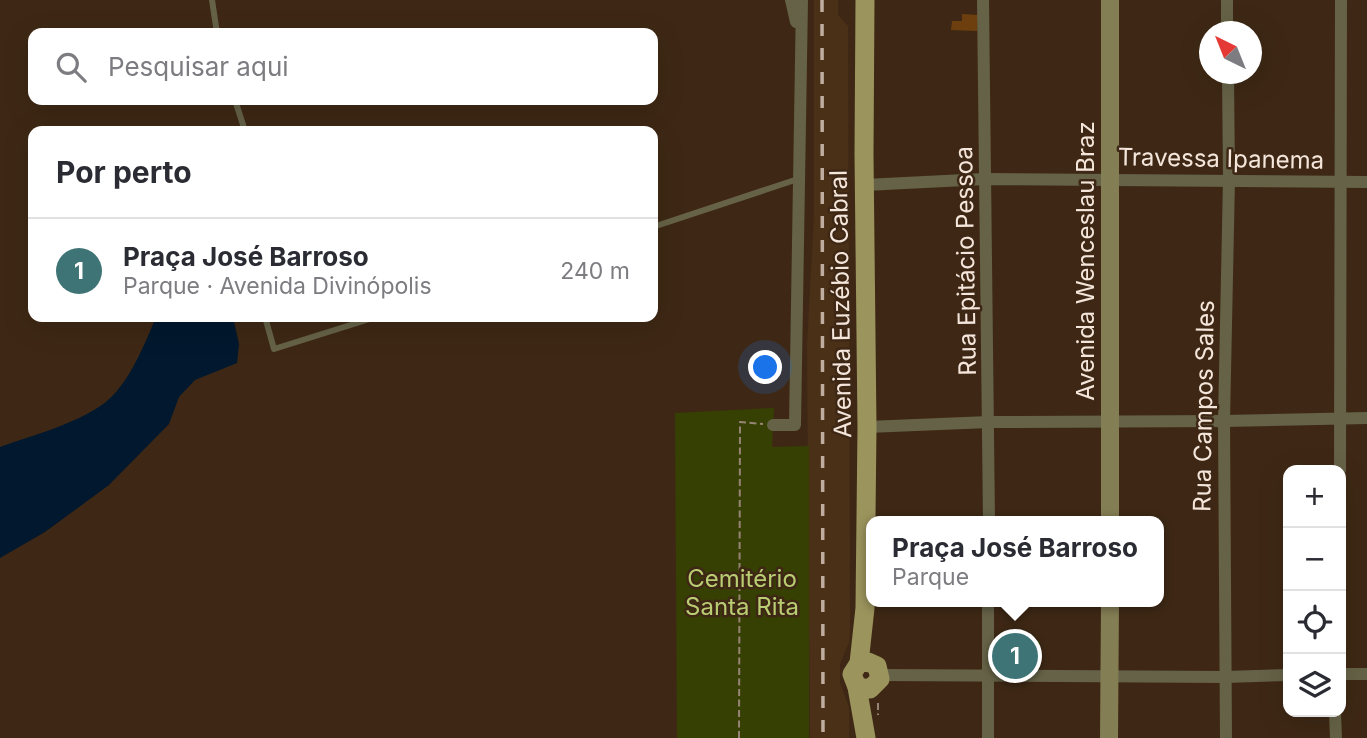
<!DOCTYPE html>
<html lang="pt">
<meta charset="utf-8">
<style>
body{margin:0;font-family:Inter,sans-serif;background:#f7f7f7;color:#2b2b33}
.controls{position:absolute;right:21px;bottom:21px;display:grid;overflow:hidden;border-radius:14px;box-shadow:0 7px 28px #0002}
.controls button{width:63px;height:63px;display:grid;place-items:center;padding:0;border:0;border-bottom:2px solid #e1e1e2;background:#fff;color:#2b2b33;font:35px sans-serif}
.compass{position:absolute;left:1199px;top:21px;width:63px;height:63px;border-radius:50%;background:#fff;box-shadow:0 7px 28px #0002;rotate:317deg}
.you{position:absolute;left:766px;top:368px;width:24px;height:24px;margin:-18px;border:5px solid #fff;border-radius:50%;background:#1a73e8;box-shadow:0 0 0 10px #1a73e833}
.badge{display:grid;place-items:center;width:46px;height:46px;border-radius:50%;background:#3e7475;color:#fff;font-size:23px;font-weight:700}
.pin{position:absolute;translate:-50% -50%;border:4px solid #fff;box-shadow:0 2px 7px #0006}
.popup{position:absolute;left:866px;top:516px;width:298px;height:91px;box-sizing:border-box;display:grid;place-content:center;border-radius:14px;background:#fff;filter:drop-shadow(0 2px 5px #0005);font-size:23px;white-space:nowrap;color:#7c7c81}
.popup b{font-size:26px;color:#2b2b33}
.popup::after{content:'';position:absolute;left:50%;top:100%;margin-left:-14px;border:14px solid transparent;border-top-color:#fff}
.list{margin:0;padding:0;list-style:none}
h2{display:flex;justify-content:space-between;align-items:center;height:91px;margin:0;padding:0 28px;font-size:30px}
h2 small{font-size:23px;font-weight:400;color:#7c7c81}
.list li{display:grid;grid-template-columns:46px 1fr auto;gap:21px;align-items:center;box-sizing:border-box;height:105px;padding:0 28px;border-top:2px solid #e1e1e2}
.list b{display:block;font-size:26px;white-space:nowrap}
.list p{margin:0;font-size:23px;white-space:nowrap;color:#7c7c81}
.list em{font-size:23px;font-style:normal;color:#7c7c81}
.icon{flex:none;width:38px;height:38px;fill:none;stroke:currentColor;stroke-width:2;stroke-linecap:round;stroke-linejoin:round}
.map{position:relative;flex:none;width:1367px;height:738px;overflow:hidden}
.search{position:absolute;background:#fff;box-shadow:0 7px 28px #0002;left:28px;top:28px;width:630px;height:77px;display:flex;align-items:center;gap:18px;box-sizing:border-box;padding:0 24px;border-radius:14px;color:#7c7c81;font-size:26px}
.panel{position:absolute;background:#fff;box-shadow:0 7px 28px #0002;left:28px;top:126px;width:630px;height:196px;border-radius:14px}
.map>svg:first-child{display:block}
.built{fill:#4a3017}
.green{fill:#364003}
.water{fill:#01182e}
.building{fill:#6d3f0e}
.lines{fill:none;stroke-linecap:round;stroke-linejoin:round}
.path{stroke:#978475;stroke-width:2;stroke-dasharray:7 3.5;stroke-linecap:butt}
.lane{stroke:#656247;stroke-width:6}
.street{stroke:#656247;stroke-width:12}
.secondary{stroke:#847e54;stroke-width:18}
.primary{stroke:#9c945d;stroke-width:19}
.rail{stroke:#bfaea0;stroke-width:3.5;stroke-dasharray:12 12;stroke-linecap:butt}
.labels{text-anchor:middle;stroke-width:5;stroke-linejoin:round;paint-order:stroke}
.street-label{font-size:24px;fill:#f5e6db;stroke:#3e2815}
.park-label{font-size:24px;fill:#b9cd72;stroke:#3e2815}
</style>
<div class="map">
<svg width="1367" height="738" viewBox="0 0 1367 738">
<rect width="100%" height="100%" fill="#3e2815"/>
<polygon class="built" points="814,0 838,0 838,15 848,26 850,631 849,642 840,664 840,683 849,707 849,738 810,738 807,346 814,217"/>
<g class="green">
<polygon points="774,408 772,447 809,446 809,738 677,738 675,413"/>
<polygon points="991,641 1040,641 1039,672 991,672"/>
</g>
<path class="water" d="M156,317h77l6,27 -2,19 -42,17 -16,17 -10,27 -60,61 -64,47 -45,26v-111c33,-12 93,-27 116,-55 17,-19 30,-51 40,-75z"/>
<polygon class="building" points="962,14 978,15 977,31 951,30 952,21 962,21"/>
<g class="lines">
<g class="path">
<polyline points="878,703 878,715"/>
<polyline points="739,738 740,422 763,424"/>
</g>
<g class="lane">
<polyline points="212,0 217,33"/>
<polyline points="235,100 245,131"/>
<polyline points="653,227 798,179"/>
<polyline points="265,317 274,349 376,317"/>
</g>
<g class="street">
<polyline points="791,0 796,22"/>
<polyline points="983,0 989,521"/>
<polyline points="1227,0 1227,32"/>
<polyline points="865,185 985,179 1367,182"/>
<polyline points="773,425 795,425 802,0"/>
<polyline points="867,427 989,422 1224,421 1367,418"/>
<polyline points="1340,470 1341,0"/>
<polyline points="1341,674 1367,674"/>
<polyline points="880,675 1225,677 1288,675"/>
<polyline points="1335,712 1336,738"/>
<polyline points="988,738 988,602"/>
<polyline points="1226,738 1224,421 1229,179 1228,74"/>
</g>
<g class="secondary">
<polyline points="1110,0 1110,521"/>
<polyline points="1109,738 1110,602"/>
</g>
<g class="primary">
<polyline points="865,0 864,154 867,427 865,608 859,663 852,674 857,687 866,738"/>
<polyline points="857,687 870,689 880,679 877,666 868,662 859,663"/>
</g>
<polyline class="rail" points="822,0 823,738"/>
</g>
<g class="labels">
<g class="street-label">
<text transform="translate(1221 159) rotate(1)" y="8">Travessa Ipanema</text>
<text transform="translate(966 261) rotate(-91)" y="8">Rua Epitácio Pessoa</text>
<text transform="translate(1086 261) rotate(-90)" y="8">Avenida Wenceslau Braz</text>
<text transform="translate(841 304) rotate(-91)" y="8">Avenida Euzébio Cabral</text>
<text transform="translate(1204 406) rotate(-89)" y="8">Rua Campos Sales</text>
</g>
<g class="park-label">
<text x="742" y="587">Cemitério<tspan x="742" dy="28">Santa Rita</tspan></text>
</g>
</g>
</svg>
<div class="controls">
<button>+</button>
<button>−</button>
<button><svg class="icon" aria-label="locate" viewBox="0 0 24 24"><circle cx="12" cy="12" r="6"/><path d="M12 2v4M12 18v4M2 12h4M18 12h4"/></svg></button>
<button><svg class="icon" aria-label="layers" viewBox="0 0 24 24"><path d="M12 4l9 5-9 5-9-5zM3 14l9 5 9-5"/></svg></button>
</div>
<svg class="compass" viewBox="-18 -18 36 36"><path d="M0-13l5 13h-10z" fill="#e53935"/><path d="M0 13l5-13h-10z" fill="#7c7c81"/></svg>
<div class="you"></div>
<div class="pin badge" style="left:1015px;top:656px">1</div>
<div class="popup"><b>Praça José Barroso</b>Parque</div>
<div class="search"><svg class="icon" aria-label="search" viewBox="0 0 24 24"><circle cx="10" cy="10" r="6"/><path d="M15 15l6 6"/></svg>Pesquisar aqui</div>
<section class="panel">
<h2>Por perto<small></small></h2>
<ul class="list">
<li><span class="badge">1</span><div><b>Praça José Barroso</b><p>Parque · Avenida Divinópolis</p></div><em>240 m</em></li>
</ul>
</section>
</div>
